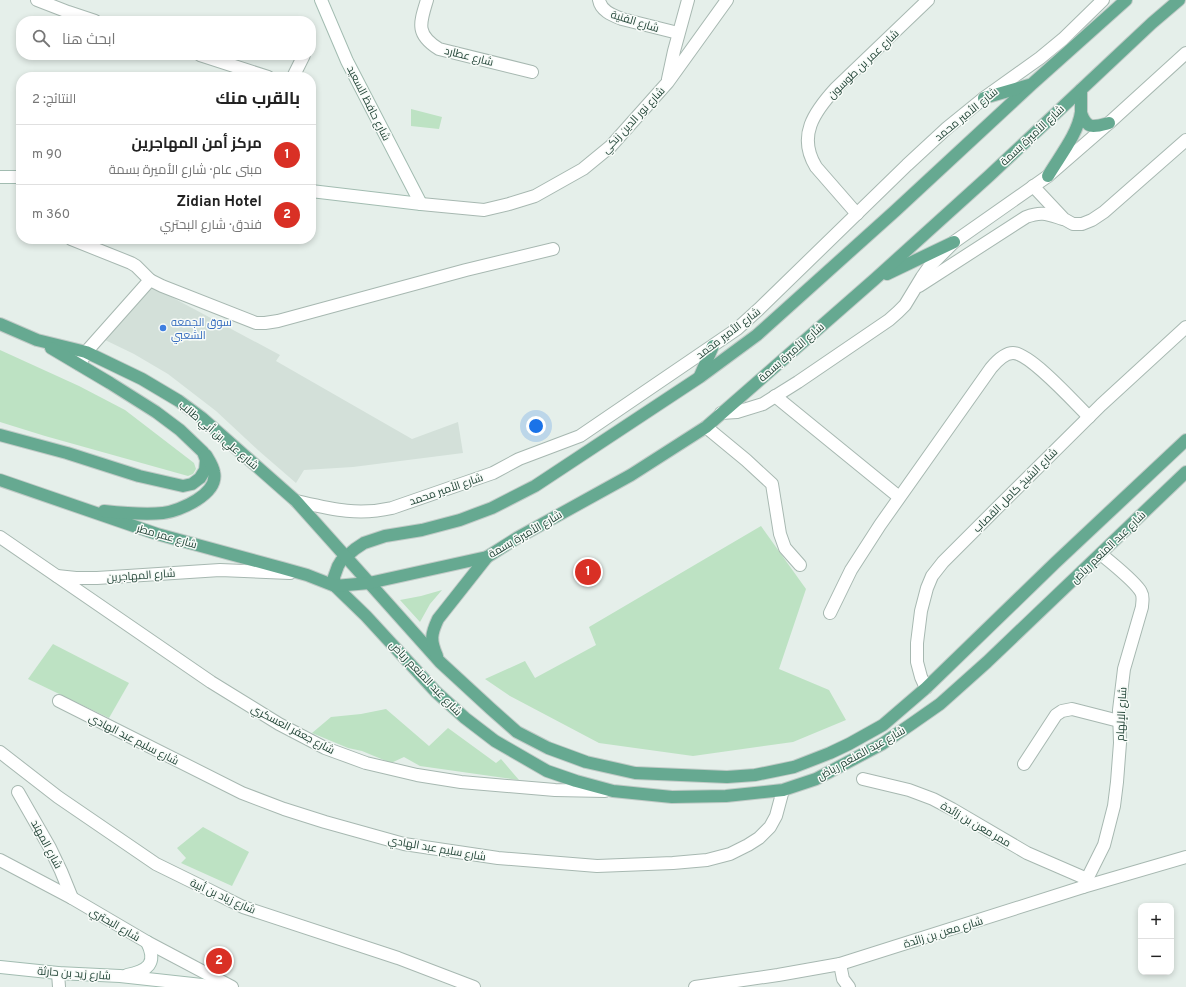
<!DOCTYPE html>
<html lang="ar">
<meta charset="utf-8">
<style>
body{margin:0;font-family:Overpass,Cairo,sans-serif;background:#f2f2f2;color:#222;direction:rtl}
.controls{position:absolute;right:12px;bottom:12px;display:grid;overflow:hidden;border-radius:8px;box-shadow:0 2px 6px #0003}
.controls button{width:36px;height:36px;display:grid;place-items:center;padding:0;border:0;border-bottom:1px solid #e0e0e0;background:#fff;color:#222;font:20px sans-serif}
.you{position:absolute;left:536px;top:426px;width:14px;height:14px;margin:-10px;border:3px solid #fff;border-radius:50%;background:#1a73e8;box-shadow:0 0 0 6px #1a73e833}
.badge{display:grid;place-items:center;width:26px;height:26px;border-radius:50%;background:#d93025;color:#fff;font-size:13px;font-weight:700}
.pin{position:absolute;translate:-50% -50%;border:2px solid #fff;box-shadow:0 1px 4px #0006}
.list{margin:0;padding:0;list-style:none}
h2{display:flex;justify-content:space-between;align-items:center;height:52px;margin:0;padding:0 16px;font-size:17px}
h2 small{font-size:13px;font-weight:400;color:#767676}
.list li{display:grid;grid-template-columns:26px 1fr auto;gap:12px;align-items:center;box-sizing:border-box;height:60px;padding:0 16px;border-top:1px solid #e0e0e0}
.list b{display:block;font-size:15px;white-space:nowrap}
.list p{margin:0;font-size:13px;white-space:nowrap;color:#767676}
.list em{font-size:13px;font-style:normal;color:#767676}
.icon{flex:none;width:22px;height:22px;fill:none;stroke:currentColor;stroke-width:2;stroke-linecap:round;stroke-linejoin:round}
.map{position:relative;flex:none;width:1186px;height:987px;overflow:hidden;direction:ltr}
.search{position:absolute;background:#fff;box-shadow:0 2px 6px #0003;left:16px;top:16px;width:300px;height:44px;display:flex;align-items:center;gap:10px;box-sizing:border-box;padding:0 14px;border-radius:16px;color:#767676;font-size:15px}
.panel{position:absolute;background:#fff;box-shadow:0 2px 6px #0003;left:16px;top:72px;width:300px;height:172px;border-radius:16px;direction:rtl}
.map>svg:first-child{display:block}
.built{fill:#d3e0d9}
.green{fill:#bde2c3}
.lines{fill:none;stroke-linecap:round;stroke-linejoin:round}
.street-casing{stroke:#a7b8b1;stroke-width:14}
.secondary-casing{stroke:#a2bcb1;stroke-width:14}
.primary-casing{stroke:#c1cbc7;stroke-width:14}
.street{stroke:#fff;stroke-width:12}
.secondary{stroke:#fff;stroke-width:12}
.primary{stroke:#66a991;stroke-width:12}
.shop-dot{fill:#3f7fe0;stroke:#f7fbf8;stroke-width:1.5}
.labels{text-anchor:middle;stroke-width:3;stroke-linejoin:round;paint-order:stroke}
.street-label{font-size:11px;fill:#224437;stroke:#f7fbf8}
.shop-label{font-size:11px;fill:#366cbe;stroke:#f7fbf8;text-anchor:start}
</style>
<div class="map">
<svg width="1186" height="987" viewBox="0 0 1186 987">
<rect width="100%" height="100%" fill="#e5efea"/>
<polygon class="built" points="151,286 280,355 276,361 412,439 458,422 463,453 353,467 304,470 296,483 259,451 216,411 168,374 134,354 103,339"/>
<g class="green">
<polygon points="411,109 442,117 439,129 411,126"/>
<polygon points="0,350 79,386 125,410 194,463 196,469 193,474 188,476 45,436 0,422"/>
<polygon points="761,526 806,589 779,669 829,690 846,720 793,742 693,756 599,743 510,696 485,679 525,661 535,678 596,645 589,627"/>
<polygon points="442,590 430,604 420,622 400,600 421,596"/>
<polygon points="53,644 129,683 109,718 28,679"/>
<polygon points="386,709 429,746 448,728 496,763 501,759 519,780 420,766 404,757 391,763 362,751 348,748 312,733 331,717 361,714"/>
<polygon points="203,827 249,852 232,886 181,863 186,858 177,848"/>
</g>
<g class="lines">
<g class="street-casing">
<g id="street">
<polyline points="37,0 68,12 95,21"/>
<path d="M427,0c-7,23 -12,34 12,49l93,23"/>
<path d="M599,0c2,11 13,15 23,19l56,14"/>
<polyline points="200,55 268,77"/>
<polyline points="293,77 304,55"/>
<polyline points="668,79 674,51 688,0"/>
<polyline points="1033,186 1064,219 1073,224 1082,224 1092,220 1104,212 1186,140"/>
<polyline points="421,204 484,210 509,204 535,196 583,169 611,146 668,82 727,0"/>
<path d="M857,214l-41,-47c-19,-31 -2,-55 20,-79l92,-88"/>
<polyline points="71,239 131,263 136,266 150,280"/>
<path d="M919,286l107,-69c16,-6 21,-3 37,2"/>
<polyline points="80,365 86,352 150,280 162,286 256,323 265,323 278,321 466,270 553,249"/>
<polyline points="775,396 899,497"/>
<polyline points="721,413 737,412 763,404 798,382 889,320 898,312 905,305 922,277 929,267 954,242 1048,176 1109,123 1186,53"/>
<polyline points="706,427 746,460 772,484 780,534 785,548 800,565"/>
<path d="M296,501c35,8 61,15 96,7l101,-35 26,-14 61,-23 157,-107 22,-20 148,-144 40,-37 37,-30 56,-40 23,-19 40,-39"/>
<polyline points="0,537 211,682 279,724 325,748 366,763 417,775 461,782 555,790 605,791"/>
<polyline points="57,576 76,578 97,578 220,570 290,573"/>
<path d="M830,613l21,-43 29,-45 111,-157c5,-6 13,-15 22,-15 17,0 62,50 76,64"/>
<polyline points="926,688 921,677 917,662 917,643 921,611 927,588 932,576 943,562 994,511 1101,405 1186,327"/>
<polyline points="59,701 242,793 284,809 325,822 404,844 498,858 597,866 673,863 707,860 730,854 748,845 759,838 770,827 776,816 783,790"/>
<polyline points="0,752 58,797 156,864 209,890 243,907 398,958 474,987"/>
<polyline points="1024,764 1056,715 1062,711 1072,709 1119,721"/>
<polyline points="863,779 909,790 933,799 952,809 1027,853 1087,879"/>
<polyline points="18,792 50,848 61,871 72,898"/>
<polyline points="0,860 72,898 147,942 232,987"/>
<path d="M1083,887l21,-42 10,-39 3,-24 3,-39 -1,-33 5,-41 18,-62c0,-5 2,-10 -1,-15 -6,-11 -30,-29 -40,-38"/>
<polyline points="840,964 843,979 849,987"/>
<polyline points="58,973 59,987"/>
<polyline points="695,987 778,975 840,964 1083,887 1186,857"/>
</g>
</g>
<g class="secondary-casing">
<g id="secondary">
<polyline points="321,0 347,61 421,204"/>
<polyline points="0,177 21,177"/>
<polyline points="311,191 421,204"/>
<polyline points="0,967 58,973 120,976 220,987"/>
<path d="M127,975c20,-4 31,-11 20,-33"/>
</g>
</g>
<g class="primary-casing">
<g id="primary">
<polyline points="1126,0 1032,84 895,211 757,335 700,377 535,486 492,508 460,520 422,530 385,536 364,543 355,549 341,561 338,566 334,577 335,586 366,616 436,692 465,718 495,741 547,771 576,781 613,791 672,797 726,796 783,790 816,779 882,744 910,725 940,704 987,662 1186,472"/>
<polyline points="984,98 1029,85"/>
<path d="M1081,113c6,17 13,14 28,10"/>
<path d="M1048,176c11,-19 30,-42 33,-64 0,-7 0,-15 0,-22"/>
<polyline points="887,274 954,242"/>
<polyline points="0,324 37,340 86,352 142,379 179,401 202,418 296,501 440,662 491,709 517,732 548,748 586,762 635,773 727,777 755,775 794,767 830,753 849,744 883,725 926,688 1055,563 1186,440"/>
<polyline points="700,376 713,346"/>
<polyline points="0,435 67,453 139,476 183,486 192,484 200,478 205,470 206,460 203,452 180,430 156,412 110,383 51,348"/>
<polyline points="0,480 157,534 282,568 307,575 335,586 369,583 487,557 517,538 631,475 706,427 875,279 989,176 1152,23 1179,0"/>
<path d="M104,511c19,2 39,4 59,2 17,-2 56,-19 51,-41 -1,-6 -5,-12 -8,-17"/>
<path d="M437,656c-7,-16 -6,-22 1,-37l49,-62"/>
</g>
</g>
<use href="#street" class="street"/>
<use href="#secondary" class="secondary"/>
<use href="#primary" class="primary"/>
</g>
<circle class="shop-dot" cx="163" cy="328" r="4"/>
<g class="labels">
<g class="street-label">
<text transform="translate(635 21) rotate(17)" y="4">شارع الفنية</text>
<text transform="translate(469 56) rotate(14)" y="4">شارع عطارد</text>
<text transform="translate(863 64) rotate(-44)" y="4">شارع عمر بن طوسون</text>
<text transform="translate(369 103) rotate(63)" y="4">شارع حافظ السعيد</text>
<text transform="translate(966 114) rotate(-39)" y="4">شارع الأمير محمد</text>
<text transform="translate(633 120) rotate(-47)" y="4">شارع نور الدين زنكي</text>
<text transform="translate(1032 135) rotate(-43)" y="4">شارع الأميرة بسمة</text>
<text transform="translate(728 333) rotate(-37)" y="4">شارع الأمير محمد</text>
<text transform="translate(791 352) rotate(-41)" y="4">شارع الأميرة بسمة</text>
<text transform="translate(219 435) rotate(40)" y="4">شارع علي بن أبي طالب</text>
<text transform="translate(446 489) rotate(-19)" y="4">شارع الأمير محمد</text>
<text transform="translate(1015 490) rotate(-45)" y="4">شارع الشيخ كامل القصاب</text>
<text transform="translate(525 534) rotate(-30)" y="4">شارع الأميرة بسمة</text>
<text transform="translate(167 536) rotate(16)" y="4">شارع عمر مطر</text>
<text transform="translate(1108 547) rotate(-44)" y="4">شارع عبد المنعم رياض</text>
<text transform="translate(141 575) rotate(-4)" y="4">شارع المهاجرين</text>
<text transform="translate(426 678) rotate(46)" y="4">شارع عبد المنعم رياض</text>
<text transform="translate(1121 714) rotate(-87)" y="4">شارع الإلهام</text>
<text transform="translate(293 729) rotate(28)" y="4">شارع جعفر العسكري</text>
<text transform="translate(134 739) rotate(27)" y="4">شارع سليم عبد الهادي</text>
<text transform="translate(861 753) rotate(-29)" y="4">شارع عبد المنعم رياض</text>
<text transform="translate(976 824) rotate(30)" y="4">ممر معن بن زائدة</text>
<text transform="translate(47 844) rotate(62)" y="4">شارع المهند</text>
<text transform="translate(437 848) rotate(10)" y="4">شارع سليم عبد الهادي</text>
<text transform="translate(223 896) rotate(24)" y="4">شارع زياد بن أبية</text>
<text transform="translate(115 924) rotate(30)" y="4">شارع البحتري</text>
<text transform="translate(943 932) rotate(-17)" y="4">شارع معن بن زائدة</text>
<text transform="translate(74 973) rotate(4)" y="4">شارع زيد بن حارثة</text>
</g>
<g class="shop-label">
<text x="171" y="326">سوق الجمعه<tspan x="171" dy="13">الشعبي</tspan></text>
</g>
</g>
</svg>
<div class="controls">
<button>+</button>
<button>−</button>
</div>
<div class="you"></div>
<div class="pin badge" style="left:588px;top:572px">1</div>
<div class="pin badge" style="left:219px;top:961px">2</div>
<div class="search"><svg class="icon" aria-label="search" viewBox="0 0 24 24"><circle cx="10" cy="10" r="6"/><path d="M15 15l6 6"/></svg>ابحث هنا</div>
<section class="panel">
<h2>بالقرب منك<small>النتائج: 2</small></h2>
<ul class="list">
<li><span class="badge">1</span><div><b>مركز أمن المهاجرين</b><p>مبنى عام · شارع الأميرة بسمة</p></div><em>90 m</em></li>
<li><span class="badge">2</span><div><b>Zidian Hotel</b><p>فندق · شارع البحتري</p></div><em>360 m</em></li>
</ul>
</section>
</div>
